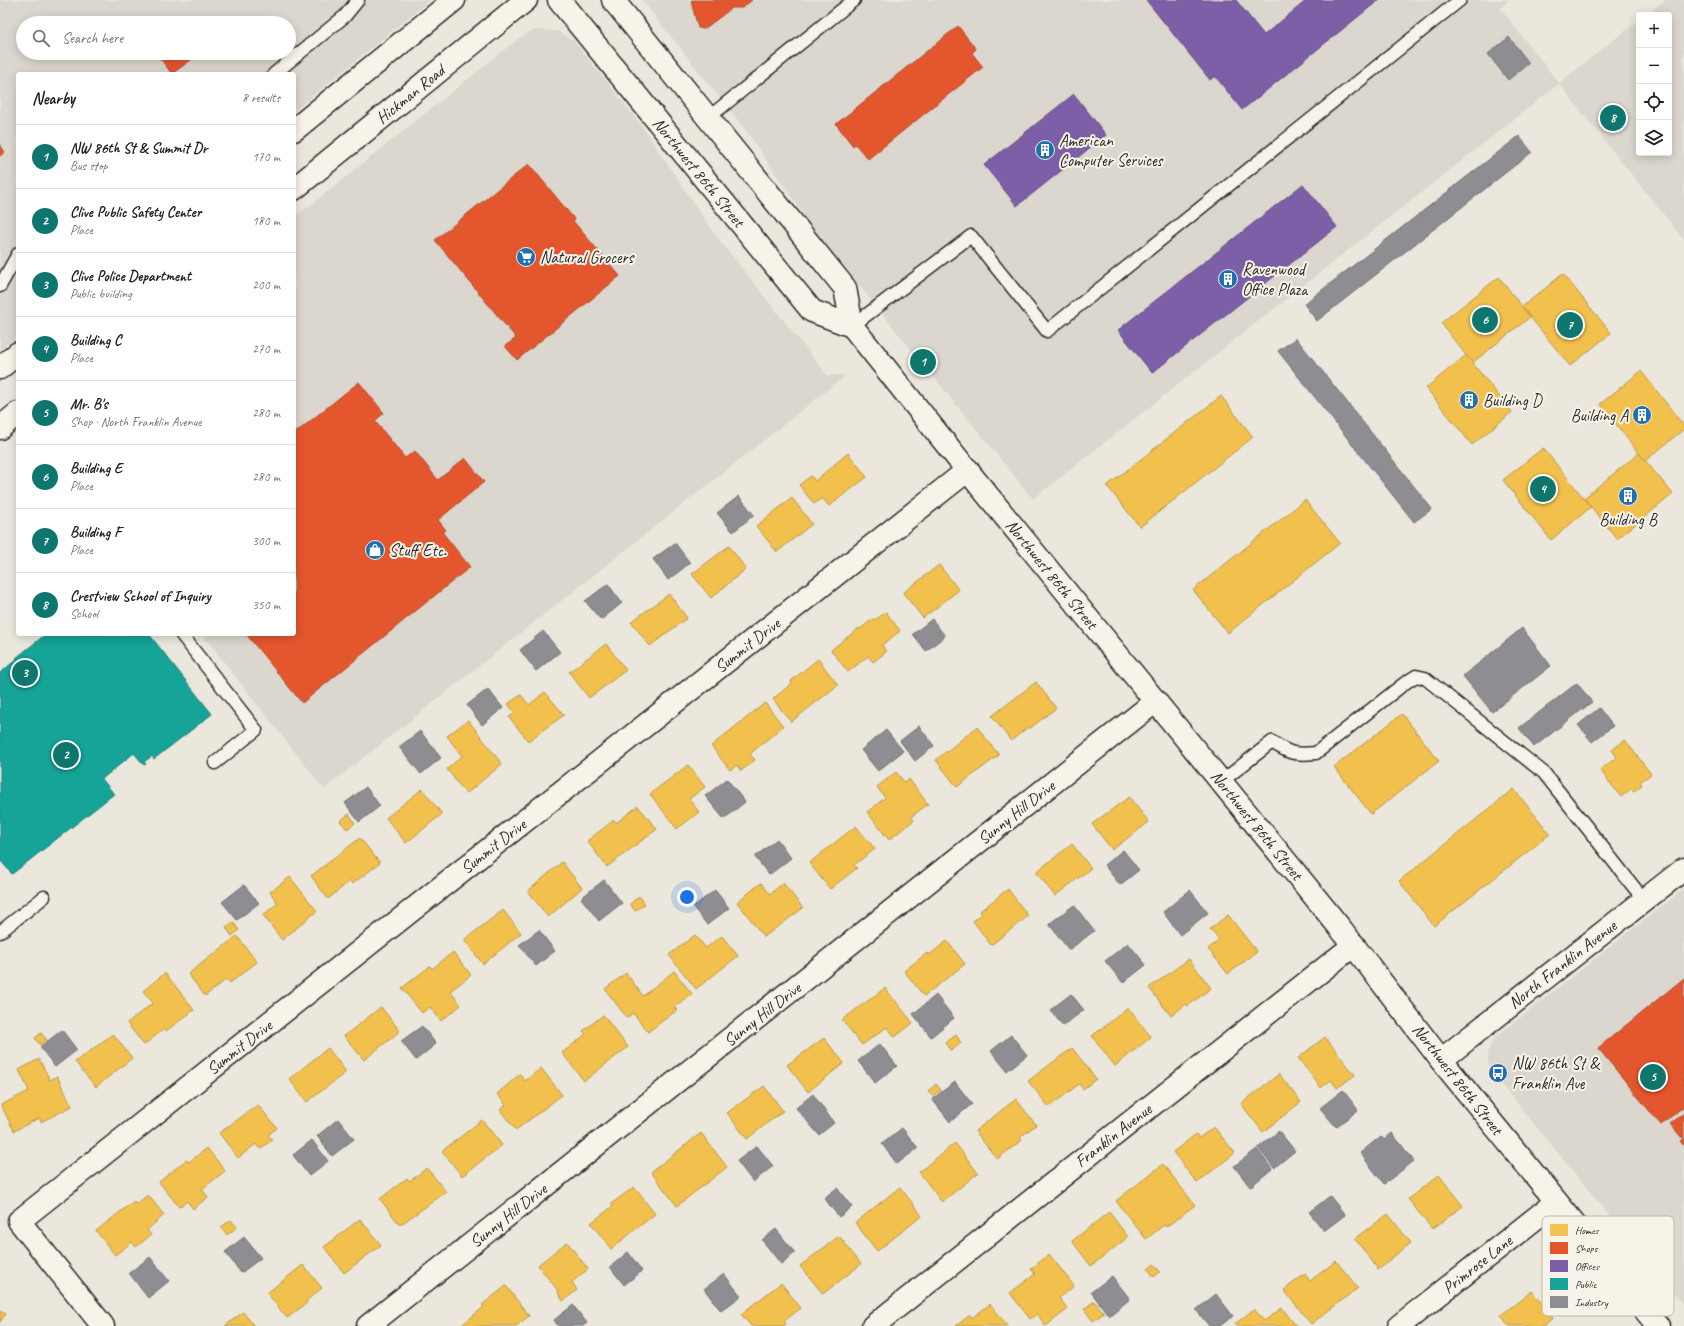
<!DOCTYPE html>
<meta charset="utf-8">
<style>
body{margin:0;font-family:Caveat,sans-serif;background:#f6f6f6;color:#202124}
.controls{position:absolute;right:12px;top:12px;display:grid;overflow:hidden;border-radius:4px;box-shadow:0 2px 10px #0003}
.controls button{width:36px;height:36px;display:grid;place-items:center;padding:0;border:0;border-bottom:1px solid #e0e0e0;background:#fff;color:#202124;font:20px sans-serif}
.you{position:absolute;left:687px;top:897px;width:14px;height:14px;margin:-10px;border:3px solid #fff;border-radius:50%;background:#1a73e8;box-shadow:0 0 0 6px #1a73e833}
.badge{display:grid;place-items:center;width:26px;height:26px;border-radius:50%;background:#0f766e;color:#fff;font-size:13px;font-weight:700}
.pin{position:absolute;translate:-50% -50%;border:2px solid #fff;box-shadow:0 1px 4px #0006}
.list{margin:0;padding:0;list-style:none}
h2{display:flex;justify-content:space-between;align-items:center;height:52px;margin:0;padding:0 16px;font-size:17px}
h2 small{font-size:13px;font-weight:400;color:#757577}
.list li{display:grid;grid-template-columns:26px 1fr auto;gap:12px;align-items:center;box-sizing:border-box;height:64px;padding:0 16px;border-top:1px solid #e0e0e0}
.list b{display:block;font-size:15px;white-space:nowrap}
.list p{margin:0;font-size:13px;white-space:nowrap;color:#757577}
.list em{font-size:13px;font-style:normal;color:#757577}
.icon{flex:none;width:22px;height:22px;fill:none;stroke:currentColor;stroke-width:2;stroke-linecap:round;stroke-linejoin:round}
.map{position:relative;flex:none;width:1684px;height:1326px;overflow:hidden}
.search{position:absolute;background:#fff;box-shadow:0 2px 10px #0003;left:16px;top:16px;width:280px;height:44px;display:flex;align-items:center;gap:10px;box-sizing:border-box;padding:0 14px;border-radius:22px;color:#757577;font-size:15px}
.panel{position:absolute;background:#fff;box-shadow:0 2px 10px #0003;left:16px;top:72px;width:280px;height:564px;border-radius:4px}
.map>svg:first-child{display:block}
.built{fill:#dbd7ce;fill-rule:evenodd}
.homes{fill:#f2c14e;stroke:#b69444}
.shops{fill:#e4572e;stroke:#ac4a2d}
.offices{fill:#7b5ea7;stroke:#634f82}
.public{fill:#17a398;stroke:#1d7f77}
.industry{fill:#8d8d92;stroke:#707073}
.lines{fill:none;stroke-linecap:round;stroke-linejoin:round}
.service-casing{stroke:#2b2b2b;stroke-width:15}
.minor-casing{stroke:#2b2b2b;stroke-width:25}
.primary-casing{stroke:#2b2b2b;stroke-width:25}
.service{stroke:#f7f3e8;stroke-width:12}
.minor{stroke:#f7f3e8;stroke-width:22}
.primary{stroke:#f7f3e8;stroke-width:22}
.labels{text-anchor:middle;stroke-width:4;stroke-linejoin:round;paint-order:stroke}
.street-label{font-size:17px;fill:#2b2b2b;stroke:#f7f3e8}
.poi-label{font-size:17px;fill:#2b2b2b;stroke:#f7f3e8;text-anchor:start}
.key{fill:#f7f3e8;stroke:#bab7af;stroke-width:1}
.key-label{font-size:11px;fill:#2b2b2b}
</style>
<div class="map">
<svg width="1684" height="1326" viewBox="0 0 1684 1326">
<rect width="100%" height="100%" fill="#ebe7dd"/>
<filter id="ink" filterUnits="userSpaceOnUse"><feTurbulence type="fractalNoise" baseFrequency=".025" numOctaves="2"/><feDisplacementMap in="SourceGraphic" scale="8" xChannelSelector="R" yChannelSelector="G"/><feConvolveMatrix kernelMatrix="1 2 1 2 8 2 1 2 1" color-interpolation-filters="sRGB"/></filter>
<g filter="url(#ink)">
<g class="built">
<path d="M0,0h430l-136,111v-37h-276v261l-18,15zM23,23h266v30h-266z"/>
<polygon points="642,0 1509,0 1500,8 1559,83 1639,20 1639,153 1669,153 1669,15 1646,15 1665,0 1684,0 1684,240 1559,84 1033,499 805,219 802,212 747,132"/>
<polygon points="534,30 557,31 574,41 642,126 713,232 828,376 840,375 845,376 324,789 202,634 294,634 294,216 311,205 519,38"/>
<polygon points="1684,889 1684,1306 1492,1073 1488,1062 1488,1051 1491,1043 1498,1035"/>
</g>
<g class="homes">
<polygon points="1563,274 1611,333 1570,366 1522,307"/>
<polygon points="1499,277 1530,317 1472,363 1441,323"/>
<polygon points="1466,355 1512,412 1472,445 1426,388"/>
<polygon points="1641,371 1684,426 1684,429 1645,461 1600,404"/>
<polygon points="1221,396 1253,437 1140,527 1107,486"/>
<polygon points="1543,448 1591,507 1551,540 1503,480"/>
<polygon points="848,453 867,477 829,506 822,498 814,504 799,485 811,476 815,481"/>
<polygon points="1639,453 1673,494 1617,539 1584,498"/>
<polygon points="792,498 812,524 777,552 756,526"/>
<polygon points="1305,500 1340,543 1228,633 1193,590"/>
<polygon points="729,546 746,569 711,598 692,574"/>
<polygon points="939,565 959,590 923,618 903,593"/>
<polygon points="669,594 687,618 650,646 631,622"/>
<polygon points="886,612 900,631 882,645 886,652 873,662 868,656 848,672 831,650 859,628 860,629 873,619 875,620"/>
<polygon points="606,644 626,670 589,698 569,672"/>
<polygon points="818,659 838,685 791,722 773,699 792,683 791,681"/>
<polygon points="1036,682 1056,708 1029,729 1028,727 1011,741 992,716"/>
<polygon points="545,692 564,715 528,741 509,717 515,713 508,704 521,695 529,705"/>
<polygon points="765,703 783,726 750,754 755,760 741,771 737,765 730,770 711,746"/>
<polygon points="1402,714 1439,761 1371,814 1334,767"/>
<polygon points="468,720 502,764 466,794 447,769 462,756 447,736"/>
<polygon points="977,727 999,755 957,787 936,760"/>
<polygon points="1625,740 1651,774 1640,782 1642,785 1634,791 1631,789 1621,797 1600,770 1617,757 1612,750"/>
<polygon points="688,765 705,787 689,799 699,812 677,829 650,794"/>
<polygon points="896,772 905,783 909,779 928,804 911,817 914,820 889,840 867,812 885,798 877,787"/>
<polygon points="422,789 442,814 406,843 386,818"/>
<polygon points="1514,789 1550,834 1434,926 1399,881"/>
<polygon points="1129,797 1149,822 1112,850 1092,824"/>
<polygon points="638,806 657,829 607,867 587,841 614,820 616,823"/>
<polygon points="349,814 355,823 347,829 340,821"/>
<polygon points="856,826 875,849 854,865 857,868 830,889 809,863"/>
<polygon points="360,838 380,863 352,884 350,881 328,899 311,876"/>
<polygon points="1072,844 1091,868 1055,896 1036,872"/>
<polygon points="562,862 582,888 548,917 528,891"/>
<polygon points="290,877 317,911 282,940 263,915 278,903 270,892"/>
<polygon points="761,883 770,894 783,883 803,908 764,937 737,902"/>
<polygon points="1008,889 1028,916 991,945 973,921 982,914 980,911"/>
<polygon points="639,896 645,904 635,911 630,904"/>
<polygon points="503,910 521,933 483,964 464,940"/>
<polygon points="1228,915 1257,952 1228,974 1208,949 1219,940 1210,929"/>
<polygon points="233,922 239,930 232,936 226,927"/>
<polygon points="695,935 706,948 722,936 738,956 696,989 669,955"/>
<polygon points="237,936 257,962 230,983 227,979 205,996 188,974"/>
<polygon points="947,941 965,964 924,996 904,971 927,953 929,955"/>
<polygon points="453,952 471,975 450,991 461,1005 441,1021 430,1007 422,1013 402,988 430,966 432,969"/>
<polygon points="1189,959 1211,988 1188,1006 1186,1004 1171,1016 1149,988"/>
<polygon points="674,971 692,994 674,1007 677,1010 648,1032 633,1013 627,1018 605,989 626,973 643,996"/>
<polygon points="165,973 194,1010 166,1031 164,1029 144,1045 127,1023 153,1003 143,991"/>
<polygon points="885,988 913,1023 895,1037 887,1027 862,1045 842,1020"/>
<polygon points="381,1007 400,1031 364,1060 344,1036"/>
<polygon points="1128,1008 1151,1037 1115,1066 1092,1036"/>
<polygon points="603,1015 628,1047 584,1081 562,1053 586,1034 583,1031"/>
<polygon points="41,1033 47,1040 40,1045 35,1038"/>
<polygon points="113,1034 132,1058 96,1087 75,1062"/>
<polygon points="956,1035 961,1043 951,1051 945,1043"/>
<polygon points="1325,1037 1355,1075 1337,1088 1331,1080 1321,1088 1298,1058"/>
<polygon points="824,1038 844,1063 808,1092 787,1065"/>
<polygon points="328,1048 346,1072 307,1102 289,1079"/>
<polygon points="1072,1048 1096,1079 1083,1089 1079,1084 1049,1107 1028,1081"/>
<polygon points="39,1059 50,1080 57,1076 72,1106 41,1122 39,1118 14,1131 1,1105 29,1091 19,1070"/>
<polygon points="541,1068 562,1095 516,1130 500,1110 506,1105 497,1094 520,1074 525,1081"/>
<polygon points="1279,1074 1301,1102 1263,1132 1241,1104"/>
<polygon points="936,1084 941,1090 932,1096 928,1091"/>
<polygon points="764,1086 783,1111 747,1139 727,1113"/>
<polygon points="1016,1099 1036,1125 1020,1137 1022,1140 997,1159 975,1131"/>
<polygon points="258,1105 277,1128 268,1135 272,1140 260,1149 256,1144 238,1158 219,1133"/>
<polygon points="482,1120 502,1145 462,1176 442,1151"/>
<polygon points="1214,1127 1235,1153 1197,1183 1173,1152 1196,1134 1199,1138"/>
<polygon points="701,1133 727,1167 677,1206 651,1172"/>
<polygon points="955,1143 978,1173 942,1202 919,1172"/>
<polygon points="207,1148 225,1171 202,1189 208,1197 193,1209 187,1201 179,1207 159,1182 186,1160 189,1162"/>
<polygon points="1163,1164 1195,1205 1166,1227 1164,1225 1146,1239 1116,1201"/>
<polygon points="427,1168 446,1192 400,1225 380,1199 407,1178 410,1181"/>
<polygon points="1439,1175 1463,1206 1432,1229 1408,1199"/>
<polygon points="634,1187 655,1214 611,1249 591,1223 613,1206 611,1204"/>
<polygon points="900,1187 922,1216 877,1251 855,1223"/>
<polygon points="148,1195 164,1215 147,1230 151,1235 136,1247 132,1242 115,1255 96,1231 134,1201 136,1204"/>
<polygon points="1109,1212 1128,1237 1091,1266 1072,1241"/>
<polygon points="1388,1214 1411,1243 1378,1269 1355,1239"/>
<polygon points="360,1219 381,1245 344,1273 324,1247"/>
<polygon points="231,1220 237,1227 227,1235 221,1227"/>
<polygon points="839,1236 861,1264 823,1294 800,1266"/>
<polygon points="567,1242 588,1269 572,1282 577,1290 563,1301 558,1293 559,1292 538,1265"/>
<polygon points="1049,1254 1074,1286 1059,1298 1068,1309 1046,1326 1037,1314 1030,1319 1010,1293 1035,1274 1031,1269"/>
<polygon points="1336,1261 1358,1288 1311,1324 1284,1290 1305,1274 1310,1281"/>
<polygon points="1154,1264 1160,1272 1154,1277 1148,1269"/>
<polygon points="303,1265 322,1288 306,1301 307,1303 287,1318 267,1293"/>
<polygon points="781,1283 801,1308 784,1321 786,1324 783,1326 751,1326 741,1314"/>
<polygon points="506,1286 529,1316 516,1326 465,1326 463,1324 484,1307 482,1305"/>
<polygon points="1532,1291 1553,1318 1543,1326 1509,1326 1501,1315"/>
<polygon points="1094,1301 1104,1313 1093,1321 1084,1309"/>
<polygon points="990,1304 1008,1326 956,1326 970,1315 972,1318"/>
<polygon points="1282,1308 1296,1326 1237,1326 1235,1324 1254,1309 1264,1321"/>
<polygon points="0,1310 6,1314 0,1322"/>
<polygon points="243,1312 254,1326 225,1326"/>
</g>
<g class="shops">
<polygon points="692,0 752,0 742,8 732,8 704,29 698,28 691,1"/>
<polygon points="958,26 976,49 972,53 983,67 868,159 855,144 853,146 836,124"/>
<polygon points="156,53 200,53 172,74"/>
<polygon points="0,145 5,152 0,156"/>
<polygon points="529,164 575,220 573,221 620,276 517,360 505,346 516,338 435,240"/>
<polygon points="359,382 384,413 375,421 405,458 415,451 438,480 465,458 484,482 438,520 446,530 443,533 470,567 302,703 246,634 294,634 294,434"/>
<polygon points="1684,978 1684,1106 1661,1125 1598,1048"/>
<polygon points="1684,1113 1684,1146 1680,1141 1683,1139 1670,1124"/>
</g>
<g class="offices">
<polygon points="1146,0 1236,0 1264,35 1307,0 1379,0 1242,110 1215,76 1210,80"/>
<polygon points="1074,94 1106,135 1017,206 984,165"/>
<polygon points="1303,184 1337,227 1152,373 1118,330"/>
</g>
<polygon class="public" points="46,634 149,634 212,714 154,759 152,756 144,762 146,764 144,765 134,753 102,779 114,794 12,874 0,860 0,673 17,659 16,658"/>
<g class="industry">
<polygon points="1509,37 1529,63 1508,80 1488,54"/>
<polygon points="1519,136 1532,152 1317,321 1304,304"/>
<polygon points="1296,338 1432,509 1414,522 1278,351"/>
<polygon points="739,496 754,515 733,532 717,513"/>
<polygon points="675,543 690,563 668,580 653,559"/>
<polygon points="608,584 622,603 601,620 585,601"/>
<polygon points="932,619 945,636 926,651 913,634"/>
<polygon points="1522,628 1551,666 1492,712 1463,676"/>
<polygon points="543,631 560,652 536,671 520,650"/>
<polygon points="1577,683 1592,702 1534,747 1519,728"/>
<polygon points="488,689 503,708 482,725 467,705"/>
<polygon points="1599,708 1613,726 1592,742 1578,725"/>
<polygon points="919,726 934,746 915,761 900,741"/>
<polygon points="886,730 903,751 878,771 861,750"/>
<polygon points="420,731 441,758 421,774 399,747"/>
<polygon points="727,779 745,802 724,819 705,796"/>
<polygon points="366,787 380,806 359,822 345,803"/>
<polygon points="777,839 791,858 769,875 755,857"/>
<polygon points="1123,850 1139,870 1120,885 1104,865"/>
<polygon points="604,880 622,903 599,921 581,898"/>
<polygon points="244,885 259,903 237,920 222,902"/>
<polygon points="715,890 729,908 707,925 693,907"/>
<polygon points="1190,890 1208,913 1180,935 1163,912"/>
<polygon points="1074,905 1094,931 1069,950 1049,924"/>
<polygon points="539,930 555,951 536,966 519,945"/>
<polygon points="1128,943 1146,965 1123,983 1105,961"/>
<polygon points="1071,994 1084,1010 1063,1026 1050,1010"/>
<polygon points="936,995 954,1018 931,1037 913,1014"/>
<polygon points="422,1026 436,1044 416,1060 401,1041"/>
<polygon points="62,1030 77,1050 55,1067 40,1047"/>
<polygon points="1011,1035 1027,1055 1007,1071 991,1051"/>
<polygon points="880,1044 897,1066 875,1083 858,1061"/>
<polygon points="955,1082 972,1104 950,1122 932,1099"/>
<polygon points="1343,1090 1358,1110 1336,1127 1320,1108"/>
<polygon points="813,1094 834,1123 819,1135 796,1108"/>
<polygon points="338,1119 354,1139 332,1156 317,1136"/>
<polygon points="902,1128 918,1148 897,1164 882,1144"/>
<polygon points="1279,1131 1295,1151 1274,1168 1258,1148"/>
<polygon points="1392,1133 1414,1161 1384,1184 1360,1153 1381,1136 1384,1140"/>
<polygon points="312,1140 328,1161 309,1176 293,1155"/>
<polygon points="757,1146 773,1166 753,1182 737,1161"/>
<polygon points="1257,1149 1272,1169 1250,1187 1234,1166"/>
<polygon points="837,1188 852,1207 839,1217 824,1198"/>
<polygon points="1330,1196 1345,1215 1324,1231 1309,1212"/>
<polygon points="776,1229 795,1253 781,1264 762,1240"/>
<polygon points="244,1237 261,1258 241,1273 225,1252"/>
<polygon points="628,1252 642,1271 624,1285 610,1267"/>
<polygon points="150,1257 169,1281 148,1298 129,1273"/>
<polygon points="724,1274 741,1296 721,1311 704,1289"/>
<polygon points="1112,1276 1130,1299 1109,1316 1091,1292"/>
<polygon points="1216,1294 1233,1316 1220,1326 1209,1326 1196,1310"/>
<polygon points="573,1305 587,1323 583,1326 558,1326 554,1320"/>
</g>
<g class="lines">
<g class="service-casing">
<g id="service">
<polyline points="274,74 345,16 358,0"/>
<polyline points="708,118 854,0"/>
<polyline points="0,286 18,254"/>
<polyline points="852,326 971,236 1047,331 1460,0"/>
<polyline points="181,634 256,730 215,763"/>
<path d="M1222,781l50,-39c18,12 22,13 44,11l89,-70 11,-7 9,2 119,95 100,127"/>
<polyline points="0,932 44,897"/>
</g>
</g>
<g class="minor-casing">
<g id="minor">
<polyline points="1441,1060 1684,869"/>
<polyline points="103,1326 19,1221 968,470"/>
<polyline points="368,1326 1156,701"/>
<polyline points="873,1326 1354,945"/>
<polyline points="1399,1326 1556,1202"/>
</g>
</g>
<g class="primary-casing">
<g id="primary">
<polyline points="559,0 812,311 852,326"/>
<polyline points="613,0 845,288 852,326 954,454 1341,929 1441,1060 1658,1326"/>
<polyline points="294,130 454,0"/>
<polyline points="294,189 526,0"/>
<polyline points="0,368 18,353"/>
<polyline points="0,428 18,413"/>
</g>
</g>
<use href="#service" class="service"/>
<use href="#minor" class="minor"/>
<use href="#primary" class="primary"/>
</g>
</g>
<defs>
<g id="building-disc" transform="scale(1)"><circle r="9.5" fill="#1f6fb2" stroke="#f7f3e8"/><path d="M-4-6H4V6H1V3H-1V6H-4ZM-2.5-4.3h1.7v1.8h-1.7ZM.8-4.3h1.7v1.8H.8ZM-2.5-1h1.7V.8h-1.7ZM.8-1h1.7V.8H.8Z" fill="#fff"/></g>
<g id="supermarket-disc" transform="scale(1)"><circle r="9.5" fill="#1f6fb2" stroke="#f7f3e8"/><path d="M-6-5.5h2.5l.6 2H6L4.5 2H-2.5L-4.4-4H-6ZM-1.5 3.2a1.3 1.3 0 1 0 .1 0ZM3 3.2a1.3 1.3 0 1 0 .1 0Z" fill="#fff"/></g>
<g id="shop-disc" transform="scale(1)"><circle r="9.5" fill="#1f6fb2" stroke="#f7f3e8"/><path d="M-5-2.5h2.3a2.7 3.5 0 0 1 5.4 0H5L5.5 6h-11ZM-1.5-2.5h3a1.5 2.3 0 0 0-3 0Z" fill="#fff"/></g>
<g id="bus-disc" transform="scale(1)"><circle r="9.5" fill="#1f6fb2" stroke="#f7f3e8"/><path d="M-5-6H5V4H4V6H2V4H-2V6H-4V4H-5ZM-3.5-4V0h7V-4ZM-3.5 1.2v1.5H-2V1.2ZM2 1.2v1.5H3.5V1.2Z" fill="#fff"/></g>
</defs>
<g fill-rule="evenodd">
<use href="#building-disc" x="1045" y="150"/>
<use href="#supermarket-disc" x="526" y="257"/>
<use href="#building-disc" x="1228" y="279"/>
<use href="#building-disc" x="1469" y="400"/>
<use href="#building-disc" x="1642" y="415"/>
<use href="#building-disc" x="1628" y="496"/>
<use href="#shop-disc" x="375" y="550"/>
<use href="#bus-disc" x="1498" y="1073"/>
</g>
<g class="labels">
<g class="street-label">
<text transform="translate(410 94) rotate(-39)" y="6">Hickman Road</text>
<text transform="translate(699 172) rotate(51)" y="6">Northwest 86th Street</text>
<text transform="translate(1052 574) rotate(51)" y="6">Northwest 86th Street</text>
<text transform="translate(747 645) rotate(-38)" y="6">Summit Drive</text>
<text transform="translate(1016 812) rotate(-38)" y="6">Sunny Hill Drive</text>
<text transform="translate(1257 825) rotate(51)" y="6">Northwest 86th Street</text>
<text transform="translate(493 846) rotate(-38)" y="6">Summit Drive</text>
<text transform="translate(1562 964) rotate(-38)" y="6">North Franklin Avenue</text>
<text transform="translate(762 1014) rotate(-38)" y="6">Sunny Hill Drive</text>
<text transform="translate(239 1047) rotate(-38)" y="6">Summit Drive</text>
<text transform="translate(1458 1079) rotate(52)" y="6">Northwest 86th Street</text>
<text transform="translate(1113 1135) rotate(-38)" y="6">Franklin Avenue</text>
<text transform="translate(508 1215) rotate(-38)" y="6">Sunny Hill Drive</text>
<text transform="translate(1477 1264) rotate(-38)" y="6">Primrose Lane</text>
</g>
<g class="poi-label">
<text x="1059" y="146">American<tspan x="1059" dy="20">Computer Services</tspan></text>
<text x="540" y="263">Natural Grocers</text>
<text x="1242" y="275">Ravenwood<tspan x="1242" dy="20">Office Plaza</tspan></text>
<text x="1483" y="406">Building D</text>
<text x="1628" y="421" text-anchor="end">Building A</text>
<text x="1628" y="525" text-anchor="middle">Building B</text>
<text x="389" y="556">Stuff Etc.</text>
<text x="1512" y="1069">NW 86th St &amp;<tspan x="1512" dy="20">Franklin Ave</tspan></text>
</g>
</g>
<rect x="1542" y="1216" width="132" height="100" rx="6" class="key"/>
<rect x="1550" y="1224" width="18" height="12" fill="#f2c14e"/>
<rect x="1550" y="1242" width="18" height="12" fill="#e4572e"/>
<rect x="1550" y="1260" width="18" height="12" fill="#7b5ea7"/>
<rect x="1550" y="1278" width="18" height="12" fill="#17a398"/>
<rect x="1550" y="1296" width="18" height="12" fill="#8d8d92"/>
<g class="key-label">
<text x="1575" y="1234">Homes</text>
<text x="1575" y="1252">Shops</text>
<text x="1575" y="1270">Offices</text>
<text x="1575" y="1288">Public</text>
<text x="1575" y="1306">Industry</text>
</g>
</svg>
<div class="controls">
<button>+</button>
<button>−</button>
<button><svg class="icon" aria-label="locate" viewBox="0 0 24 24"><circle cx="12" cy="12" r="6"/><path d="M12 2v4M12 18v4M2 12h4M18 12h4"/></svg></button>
<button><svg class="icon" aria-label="layers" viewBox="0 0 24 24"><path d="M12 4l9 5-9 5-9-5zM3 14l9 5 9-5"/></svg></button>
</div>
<div class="you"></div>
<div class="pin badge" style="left:923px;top:362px">1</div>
<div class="pin badge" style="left:66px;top:755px">2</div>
<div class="pin badge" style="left:25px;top:673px">3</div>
<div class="pin badge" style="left:1543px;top:489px">4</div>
<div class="pin badge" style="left:1653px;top:1077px">5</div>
<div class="pin badge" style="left:1485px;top:320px">6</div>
<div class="pin badge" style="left:1570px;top:325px">7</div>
<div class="pin badge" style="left:1613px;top:118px">8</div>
<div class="search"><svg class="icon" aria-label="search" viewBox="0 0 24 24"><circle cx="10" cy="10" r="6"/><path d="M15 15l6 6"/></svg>Search here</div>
<section class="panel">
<h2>Nearby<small>8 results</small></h2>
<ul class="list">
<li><span class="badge">1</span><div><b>NW 86th St &amp; Summit Dr</b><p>Bus stop</p></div><em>170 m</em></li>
<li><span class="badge">2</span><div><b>Clive Public Safety Center</b><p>Place</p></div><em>180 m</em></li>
<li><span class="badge">3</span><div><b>Clive Police Department</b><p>Public building</p></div><em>200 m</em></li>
<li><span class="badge">4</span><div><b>Building C</b><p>Place</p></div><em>270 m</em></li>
<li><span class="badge">5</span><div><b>Mr. B's</b><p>Shop · North Franklin Avenue</p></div><em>280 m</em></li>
<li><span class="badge">6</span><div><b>Building E</b><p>Place</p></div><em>280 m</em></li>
<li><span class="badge">7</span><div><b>Building F</b><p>Place</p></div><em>300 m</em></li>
<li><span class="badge">8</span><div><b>Crestview School of Inquiry</b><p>School</p></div><em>350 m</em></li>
</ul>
</section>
</div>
